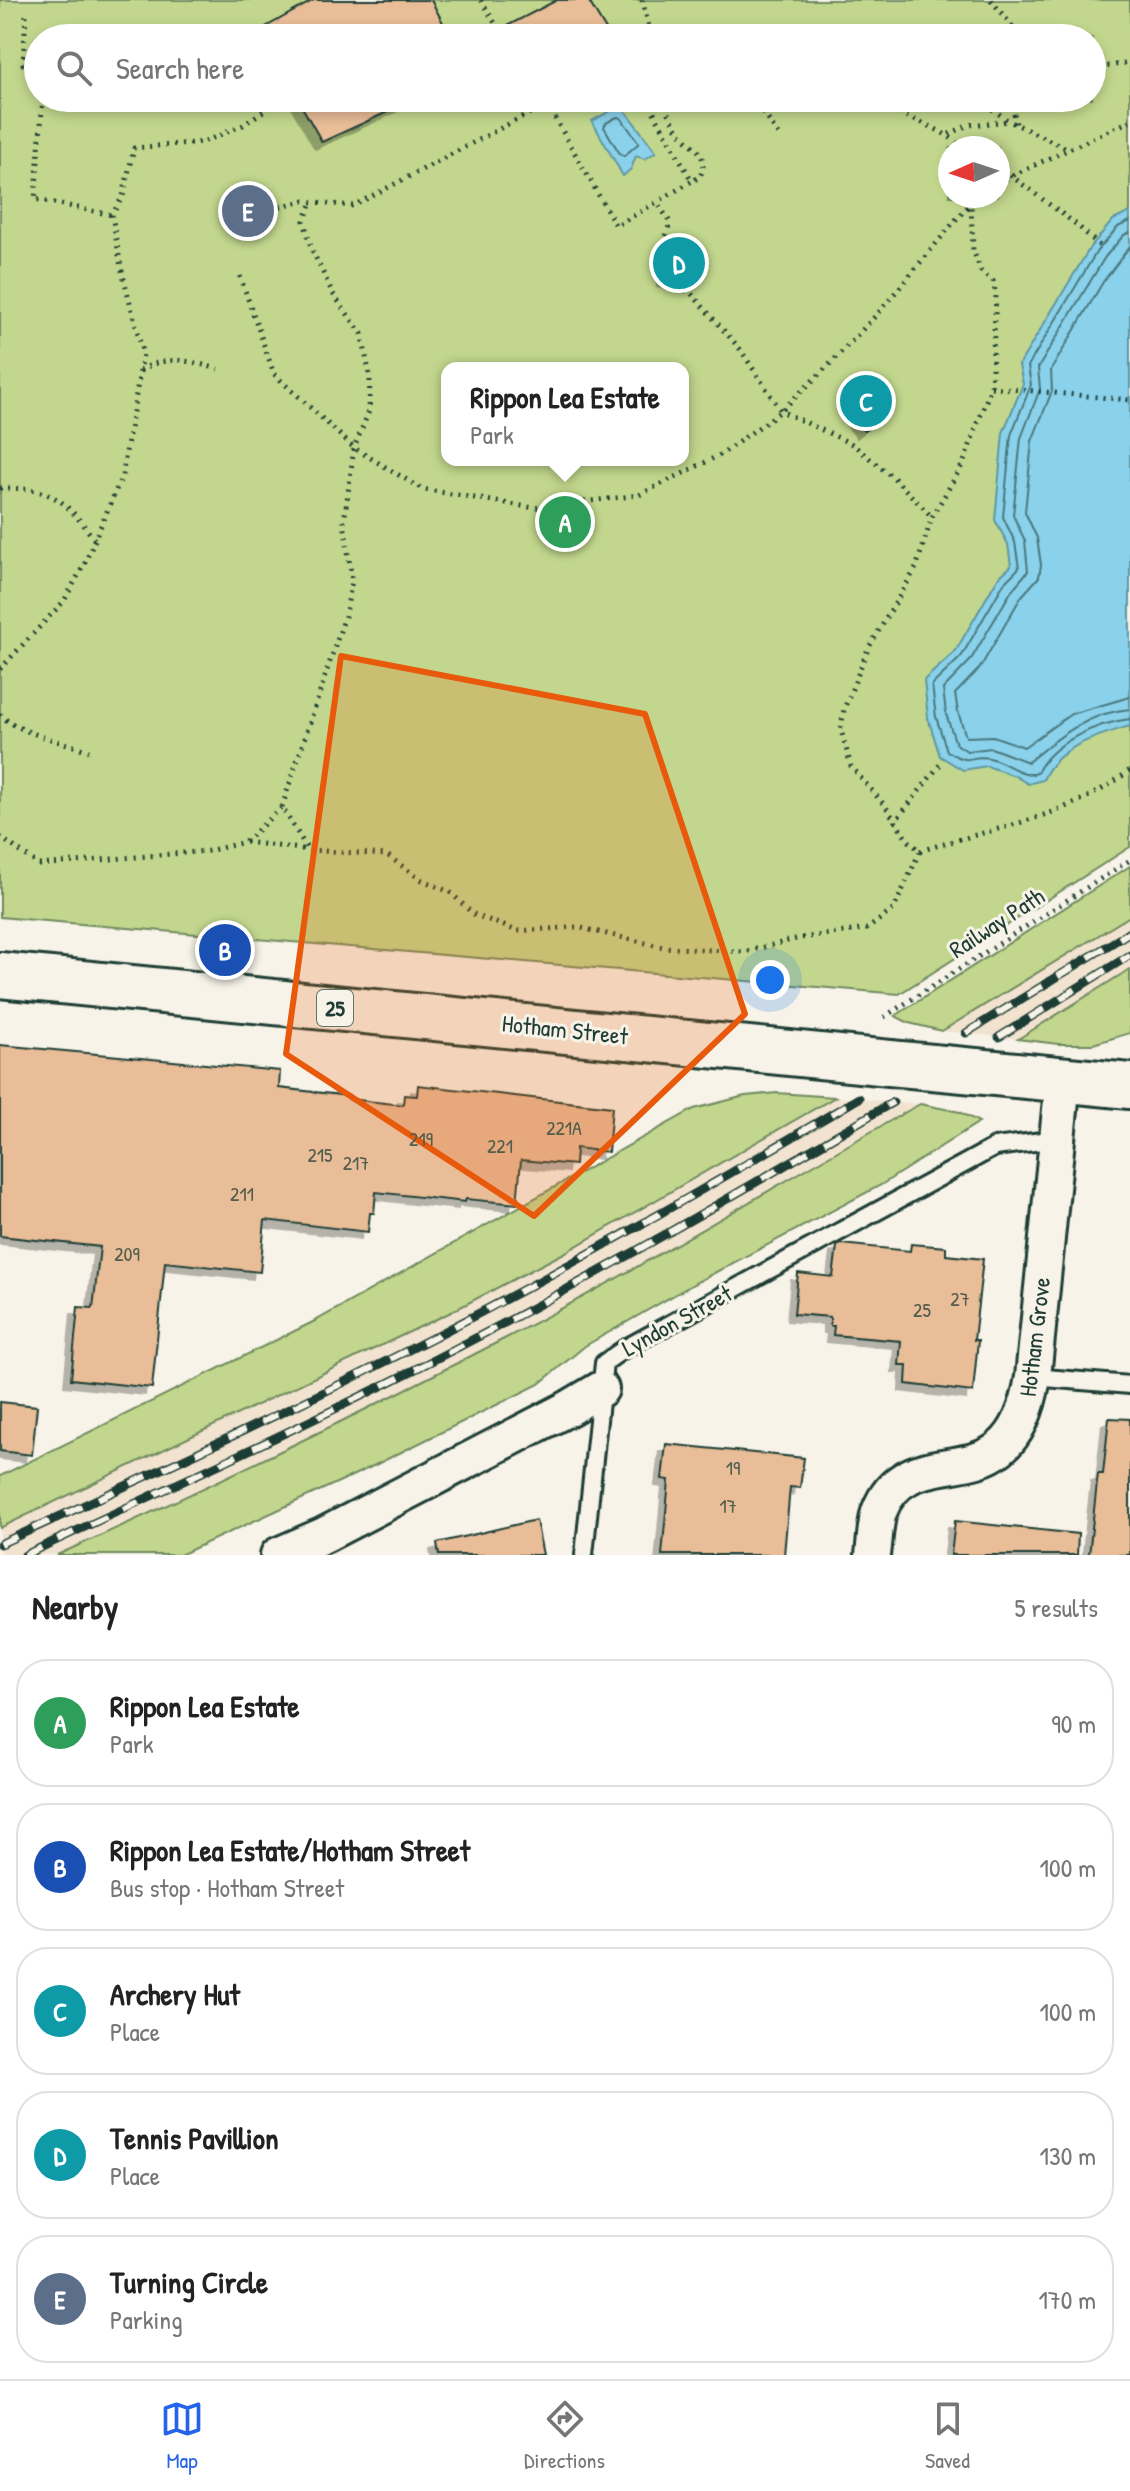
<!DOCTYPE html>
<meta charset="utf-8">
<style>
body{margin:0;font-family:"Patrick Hand",sans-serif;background:#f6f6f6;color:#222}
.compass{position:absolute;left:938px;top:136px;width:72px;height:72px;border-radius:50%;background:#fff;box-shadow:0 4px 12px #0003;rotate:267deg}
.you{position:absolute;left:770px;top:980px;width:28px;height:28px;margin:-20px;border:6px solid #fff;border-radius:50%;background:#1a73e8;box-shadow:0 0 0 12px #1a73e833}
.badge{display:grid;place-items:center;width:52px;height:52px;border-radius:50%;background:#2563eb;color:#fff;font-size:26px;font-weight:700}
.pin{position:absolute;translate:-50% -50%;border:4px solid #fff;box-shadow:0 2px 8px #0006}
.popup{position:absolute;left:441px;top:362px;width:248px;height:104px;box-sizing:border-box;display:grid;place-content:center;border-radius:16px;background:#fff;filter:drop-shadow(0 2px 6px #0005);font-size:26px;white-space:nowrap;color:#767676}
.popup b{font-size:30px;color:#222}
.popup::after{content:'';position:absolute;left:50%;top:100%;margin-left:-16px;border:16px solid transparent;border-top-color:#fff}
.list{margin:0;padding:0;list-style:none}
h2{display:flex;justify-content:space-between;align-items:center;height:104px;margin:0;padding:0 32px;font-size:34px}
h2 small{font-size:26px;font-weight:400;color:#767676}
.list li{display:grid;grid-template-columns:52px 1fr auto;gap:24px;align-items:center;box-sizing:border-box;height:128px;margin:0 16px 16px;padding:0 16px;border:2px solid #e0e0e0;border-radius:32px}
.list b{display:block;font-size:30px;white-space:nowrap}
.list p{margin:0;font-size:26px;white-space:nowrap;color:#767676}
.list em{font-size:26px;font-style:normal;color:#767676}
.icon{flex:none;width:44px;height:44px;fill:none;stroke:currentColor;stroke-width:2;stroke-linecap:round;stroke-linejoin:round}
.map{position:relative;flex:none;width:1130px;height:1555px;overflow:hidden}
.search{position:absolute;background:#fff;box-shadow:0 4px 12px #0003;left:24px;right:24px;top:24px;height:88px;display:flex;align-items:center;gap:20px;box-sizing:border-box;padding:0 28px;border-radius:44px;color:#767676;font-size:30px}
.sheet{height:824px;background:#fff}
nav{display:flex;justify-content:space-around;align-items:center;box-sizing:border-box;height:112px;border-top:2px solid #e0e0e0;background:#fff;font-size:22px;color:#767676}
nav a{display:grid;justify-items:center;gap:4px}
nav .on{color:#2563eb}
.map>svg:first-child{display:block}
.built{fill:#f2e3d0}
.green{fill:#c2d78d;stroke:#708a60;stroke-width:2;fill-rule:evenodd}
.water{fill:#8ad1eb;stroke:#5f96a2;stroke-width:2}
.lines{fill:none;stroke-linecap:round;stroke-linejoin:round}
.shore{stroke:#4a787d;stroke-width:2}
.building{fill:#e8bd98;stroke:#1f3d34;stroke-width:2;filter:url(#shadow)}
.lane-casing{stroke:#1f3d34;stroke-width:22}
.street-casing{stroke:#1f3d34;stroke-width:40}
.primary-casing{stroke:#1f3d34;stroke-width:50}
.path{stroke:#1f3d34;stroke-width:5;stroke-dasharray:2 6;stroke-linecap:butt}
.lane{stroke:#f7f3e8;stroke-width:16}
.street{stroke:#f7f3e8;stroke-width:34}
.primary{stroke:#f7f3e8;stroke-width:44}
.rail-casing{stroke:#1f3d34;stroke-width:9}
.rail{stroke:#f7f3e8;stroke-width:6;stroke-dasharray:18;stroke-linecap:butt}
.primary-bridge-casing{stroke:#1f3d34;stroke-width:50;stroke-linecap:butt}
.primary-bridge{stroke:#f7f3e8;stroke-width:44}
.marked{fill:#e8590c;fill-opacity:0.2;stroke:#e8590c;stroke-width:6;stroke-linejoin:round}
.labels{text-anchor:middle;stroke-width:6;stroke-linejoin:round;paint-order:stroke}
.number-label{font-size:20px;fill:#515d4d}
.shield{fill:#f7f3e8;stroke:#60746a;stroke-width:2}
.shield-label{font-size:22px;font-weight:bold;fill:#1f3d34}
.street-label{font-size:24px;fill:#1f3d34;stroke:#f7f3e8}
</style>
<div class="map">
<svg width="1130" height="1555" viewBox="0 0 1130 1555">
<defs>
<filter id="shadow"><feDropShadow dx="-7" dy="7" stdDeviation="0" flood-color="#0004"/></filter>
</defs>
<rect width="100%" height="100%" fill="#f7f3e8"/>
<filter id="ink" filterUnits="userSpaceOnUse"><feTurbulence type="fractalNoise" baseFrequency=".0125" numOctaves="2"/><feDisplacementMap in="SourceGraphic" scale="16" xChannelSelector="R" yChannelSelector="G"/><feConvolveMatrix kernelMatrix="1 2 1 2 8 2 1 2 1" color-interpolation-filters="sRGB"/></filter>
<g filter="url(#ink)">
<g class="built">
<polygon points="1130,916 1130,969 1018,1039 942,1031"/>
<polygon points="835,1097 920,1104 632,1269 505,1339 266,1458 57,1555 0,1555 0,1528 449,1313 564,1253"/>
</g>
<g class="green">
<path d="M0,0h1130v847l-231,147 -899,-77zM38,38h1054v60h-1054zM950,148h48v48h-48zM447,368h236v92h-236z"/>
<polygon points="1130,866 1130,916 942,1031 909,1023 895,1016"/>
<polygon points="1130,969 1130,1033 1093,1044 1058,1044 1018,1039"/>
<polygon points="777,1093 835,1097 564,1253 449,1313 0,1528 0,1476 315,1321 694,1109 745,1096"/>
<path d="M920,1104l40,8 19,10 -98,63 -182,96 -114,65 -46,38 -170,84 -189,87h-123c151,-67 300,-140 447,-216 141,-73 277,-157 416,-235z"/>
</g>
<g class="water">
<polygon points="621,105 656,152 645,159 636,156 631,169 623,176 592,121"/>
<path d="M1130,212v514c-33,10 -73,20 -87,54l-15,4 -13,-8 -28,-10 -24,4 -23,-14 -12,-38 -4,-38 31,-28 43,-74 13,-12 -3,-22 -13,-24 8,-87 20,-49 -4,-19 72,-119 22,-26z"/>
</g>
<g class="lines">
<g class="shore">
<polygon points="617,117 621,118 639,143 624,156 620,154 604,127 606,123"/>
<path d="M1130,221l-12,6 -21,24 -69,115 3,19 -20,50 -8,82 12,25 4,26 -15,15 -43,74 -29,28 4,32 11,34c26,16 20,3 42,7 16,3 34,20 48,15 15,-31 60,-50 93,-54"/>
<path d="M1130,232l-6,3 -19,22 -67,111 2,21 -19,49 -8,77 12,26 3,30 -16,19 -42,71 -27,28 3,25 10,30 11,7 24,-3 37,14c29,-24 61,-50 102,-53"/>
<polyline points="1130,246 1103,282 1051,370 1052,391 1032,441 1025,512 1037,538 1041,565 1039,577 1021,597 980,668 955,694 958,712 966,737 993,736 1024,747 1071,714 1130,697"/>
</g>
</g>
<g class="building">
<polygon points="314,0 431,0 451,38 246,38"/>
<polygon points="557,0 588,0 611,38 484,38"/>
<polygon points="297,98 418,98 322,142"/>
<polygon points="679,249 687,251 697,266 694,275 690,280 677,283 664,280 663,261 668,251"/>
<polygon points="877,378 887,394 888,411 864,431 845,408 846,390 860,379"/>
<polygon points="0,1045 280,1071 279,1088 349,1096 349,1099 403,1105 404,1095 417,1096 418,1085 612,1107 608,1152 576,1148 575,1165 521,1160 517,1204 466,1199 465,1202 376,1192 374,1213 370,1213 368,1232 265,1220 260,1272 165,1262 152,1388 71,1379 78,1307 93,1308 100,1247 0,1236"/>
<polygon points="841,1244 910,1251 911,1244 946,1247 946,1255 983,1259 974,1340 978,1340 973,1392 906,1384 907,1365 899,1365 901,1341 833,1335 834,1326 830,1326 830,1317 794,1314 798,1273 833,1277 837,1246"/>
<polygon points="0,1402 37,1406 32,1455 0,1451"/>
<polygon points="1109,1418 1130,1419 1130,1555 1089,1555 1098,1474 1103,1474"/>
<polygon points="666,1444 804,1458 800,1488 790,1487 784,1555 662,1555 669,1480 662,1479"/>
<polygon points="536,1520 543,1555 439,1555 437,1543"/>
<polygon points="955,1521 1078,1534 1077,1555 951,1555"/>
</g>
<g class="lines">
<g class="lane-casing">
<g id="lane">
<polyline points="1033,1377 1130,1385"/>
<polyline points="584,1555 604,1363 624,1349 995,1147 1057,1139"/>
</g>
</g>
<g class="street-casing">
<g id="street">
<polyline points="278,1555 324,1535 569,1408 601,1389"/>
<path d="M873,1555c2,-14 2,-30 6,-43 22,-61 86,-34 121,-64 21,-17 29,-46 33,-71l30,-297"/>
</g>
</g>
<g class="primary-casing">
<g id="primary">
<polyline points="0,975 890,1063"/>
<polyline points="975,1071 1130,1086"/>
</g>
</g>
<g class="path">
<polyline points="481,0 495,23"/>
<polyline points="642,0 652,38"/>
<polyline points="991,0 1022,38"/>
<polyline points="26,15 23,64 38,68"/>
<polyline points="1010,38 1010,23"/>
<polyline points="1092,65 1100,68 1130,62"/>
<polyline points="43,98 35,199 112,215"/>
<polyline points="646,98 692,181 657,202"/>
<path d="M662,98c5,10 9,21 15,30 11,19 34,21 23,49l-8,4"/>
<polyline points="758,98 761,109 779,136"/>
<path d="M871,98c26,18 74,29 91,50"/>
<polyline points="1011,98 1016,124"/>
<polyline points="979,100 1009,121 1069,149"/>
<polyline points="547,104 616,226 657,202 670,222 659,261 660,275 668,284 690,292 740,349 781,411 852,444 895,479 932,517"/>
<polyline points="949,134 969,125 1009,121"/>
<polyline points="1010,175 1077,225 1102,248"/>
<polyline points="998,182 1130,121"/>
<polyline points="233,217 304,201 353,206 558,98"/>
<polyline points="240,276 274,374 354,448 422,489 534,508 639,495 722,454 781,411 830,364 880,311 959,216 979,196"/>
<path d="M140,370c30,-15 47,-10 78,-1"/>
<polyline points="991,387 1130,400"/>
<path d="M0,488c52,0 64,10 94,51"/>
<polyline points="0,669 64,601 85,563 122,476 143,354 121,267 112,215 123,196 134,148 203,142 243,125 282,98"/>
<path d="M0,714c16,19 65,28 89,37"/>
<polyline points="282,807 345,616 352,581 344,522 354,448 369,411 370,378 362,334 333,294 312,250 304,221 312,202"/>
<polyline points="894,823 942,762"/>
<polyline points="0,837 39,865 208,851 245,842 309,850 387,855 420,879 450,892 473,914 517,931 577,927 663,947 744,952 800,938 867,929 894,909 920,851 906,838 886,807 851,766 841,730 844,709 868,649 916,568 932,517 963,464 991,387 996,296 993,281 981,271 973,250 971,205"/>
<polyline points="245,842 282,807 308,850"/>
<path d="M920,851c71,-23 150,-33 210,-81"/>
<polyline points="884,1017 1130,860"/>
</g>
<use href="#lane" class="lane"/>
<use href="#street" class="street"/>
<use href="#primary" class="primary"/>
<g class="rail-casing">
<g id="rail">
<polyline points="966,1033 1130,932"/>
<polyline points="999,1037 1130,955"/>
<path d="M0,1544c145,-67 290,-133 432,-206 145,-75 286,-157 427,-240"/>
<path d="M25,1555c140,-66 282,-130 420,-201 152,-78 300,-165 448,-252"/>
</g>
</g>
<use href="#rail" class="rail"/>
<g class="primary-bridge-casing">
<polyline id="primary-bridge" points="890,1063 975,1071"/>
</g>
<use href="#primary-bridge" class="primary-bridge"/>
</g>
</g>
<path class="marked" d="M341,656l304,58 100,300 -211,202 -248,-162z"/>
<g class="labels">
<g class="number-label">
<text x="564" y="1135">221A</text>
<text x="421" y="1146">219</text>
<text x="500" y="1153">221</text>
<text x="320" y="1162">215</text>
<text x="356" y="1170">217</text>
<text x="242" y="1201">211</text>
<text x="127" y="1261">209</text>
<text x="960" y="1306">27</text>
<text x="922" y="1317">25</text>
<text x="733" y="1475">19</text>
<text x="728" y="1513">17</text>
</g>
<rect class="shield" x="317" y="990" width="36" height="36" rx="6"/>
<g class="shield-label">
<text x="335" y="1016">25</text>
</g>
<g class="street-label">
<text transform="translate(997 923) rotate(-33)" y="8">Railway Path</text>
<text transform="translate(565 1030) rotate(6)" y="8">Hotham Street</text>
<text transform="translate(677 1321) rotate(-29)" y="8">Lyndon Street</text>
<text transform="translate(1035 1337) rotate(-83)" y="8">Hotham Grove</text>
</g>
</g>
</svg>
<svg class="compass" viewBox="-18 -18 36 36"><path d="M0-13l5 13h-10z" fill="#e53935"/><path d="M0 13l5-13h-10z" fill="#767676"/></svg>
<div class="you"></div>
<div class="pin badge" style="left:565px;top:522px;background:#2e9e5b">A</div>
<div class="popup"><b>Rippon Lea Estate</b>Park</div>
<div class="pin badge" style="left:225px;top:950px;background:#1a4fb4">B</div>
<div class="pin badge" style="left:866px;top:401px;background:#0f9aa8">C</div>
<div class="pin badge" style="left:679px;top:263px;background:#0f9aa8">D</div>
<div class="pin badge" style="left:248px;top:211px;background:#5c6f8a">E</div>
<div class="search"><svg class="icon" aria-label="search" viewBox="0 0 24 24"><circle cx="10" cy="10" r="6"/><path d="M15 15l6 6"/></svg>Search here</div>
</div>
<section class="sheet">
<h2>Nearby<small>5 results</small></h2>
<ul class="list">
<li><span class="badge" style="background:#2e9e5b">A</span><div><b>Rippon Lea Estate</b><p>Park</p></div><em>90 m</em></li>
<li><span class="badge" style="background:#1a4fb4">B</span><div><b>Rippon Lea Estate/Hotham Street</b><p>Bus stop · Hotham Street</p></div><em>100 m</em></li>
<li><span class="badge" style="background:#0f9aa8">C</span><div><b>Archery Hut</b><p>Place</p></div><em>100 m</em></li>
<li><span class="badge" style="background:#0f9aa8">D</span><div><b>Tennis Pavillion</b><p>Place</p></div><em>130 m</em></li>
<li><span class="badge" style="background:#5c6f8a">E</span><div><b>Turning Circle</b><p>Parking</p></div><em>170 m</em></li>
</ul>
</section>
<nav>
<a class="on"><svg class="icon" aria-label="map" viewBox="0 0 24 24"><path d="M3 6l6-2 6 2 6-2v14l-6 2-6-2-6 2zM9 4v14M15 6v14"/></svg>Map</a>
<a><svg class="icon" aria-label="directions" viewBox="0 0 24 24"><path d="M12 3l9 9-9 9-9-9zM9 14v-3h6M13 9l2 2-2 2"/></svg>Directions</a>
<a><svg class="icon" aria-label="saved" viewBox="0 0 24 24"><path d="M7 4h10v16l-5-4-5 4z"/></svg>Saved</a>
</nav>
